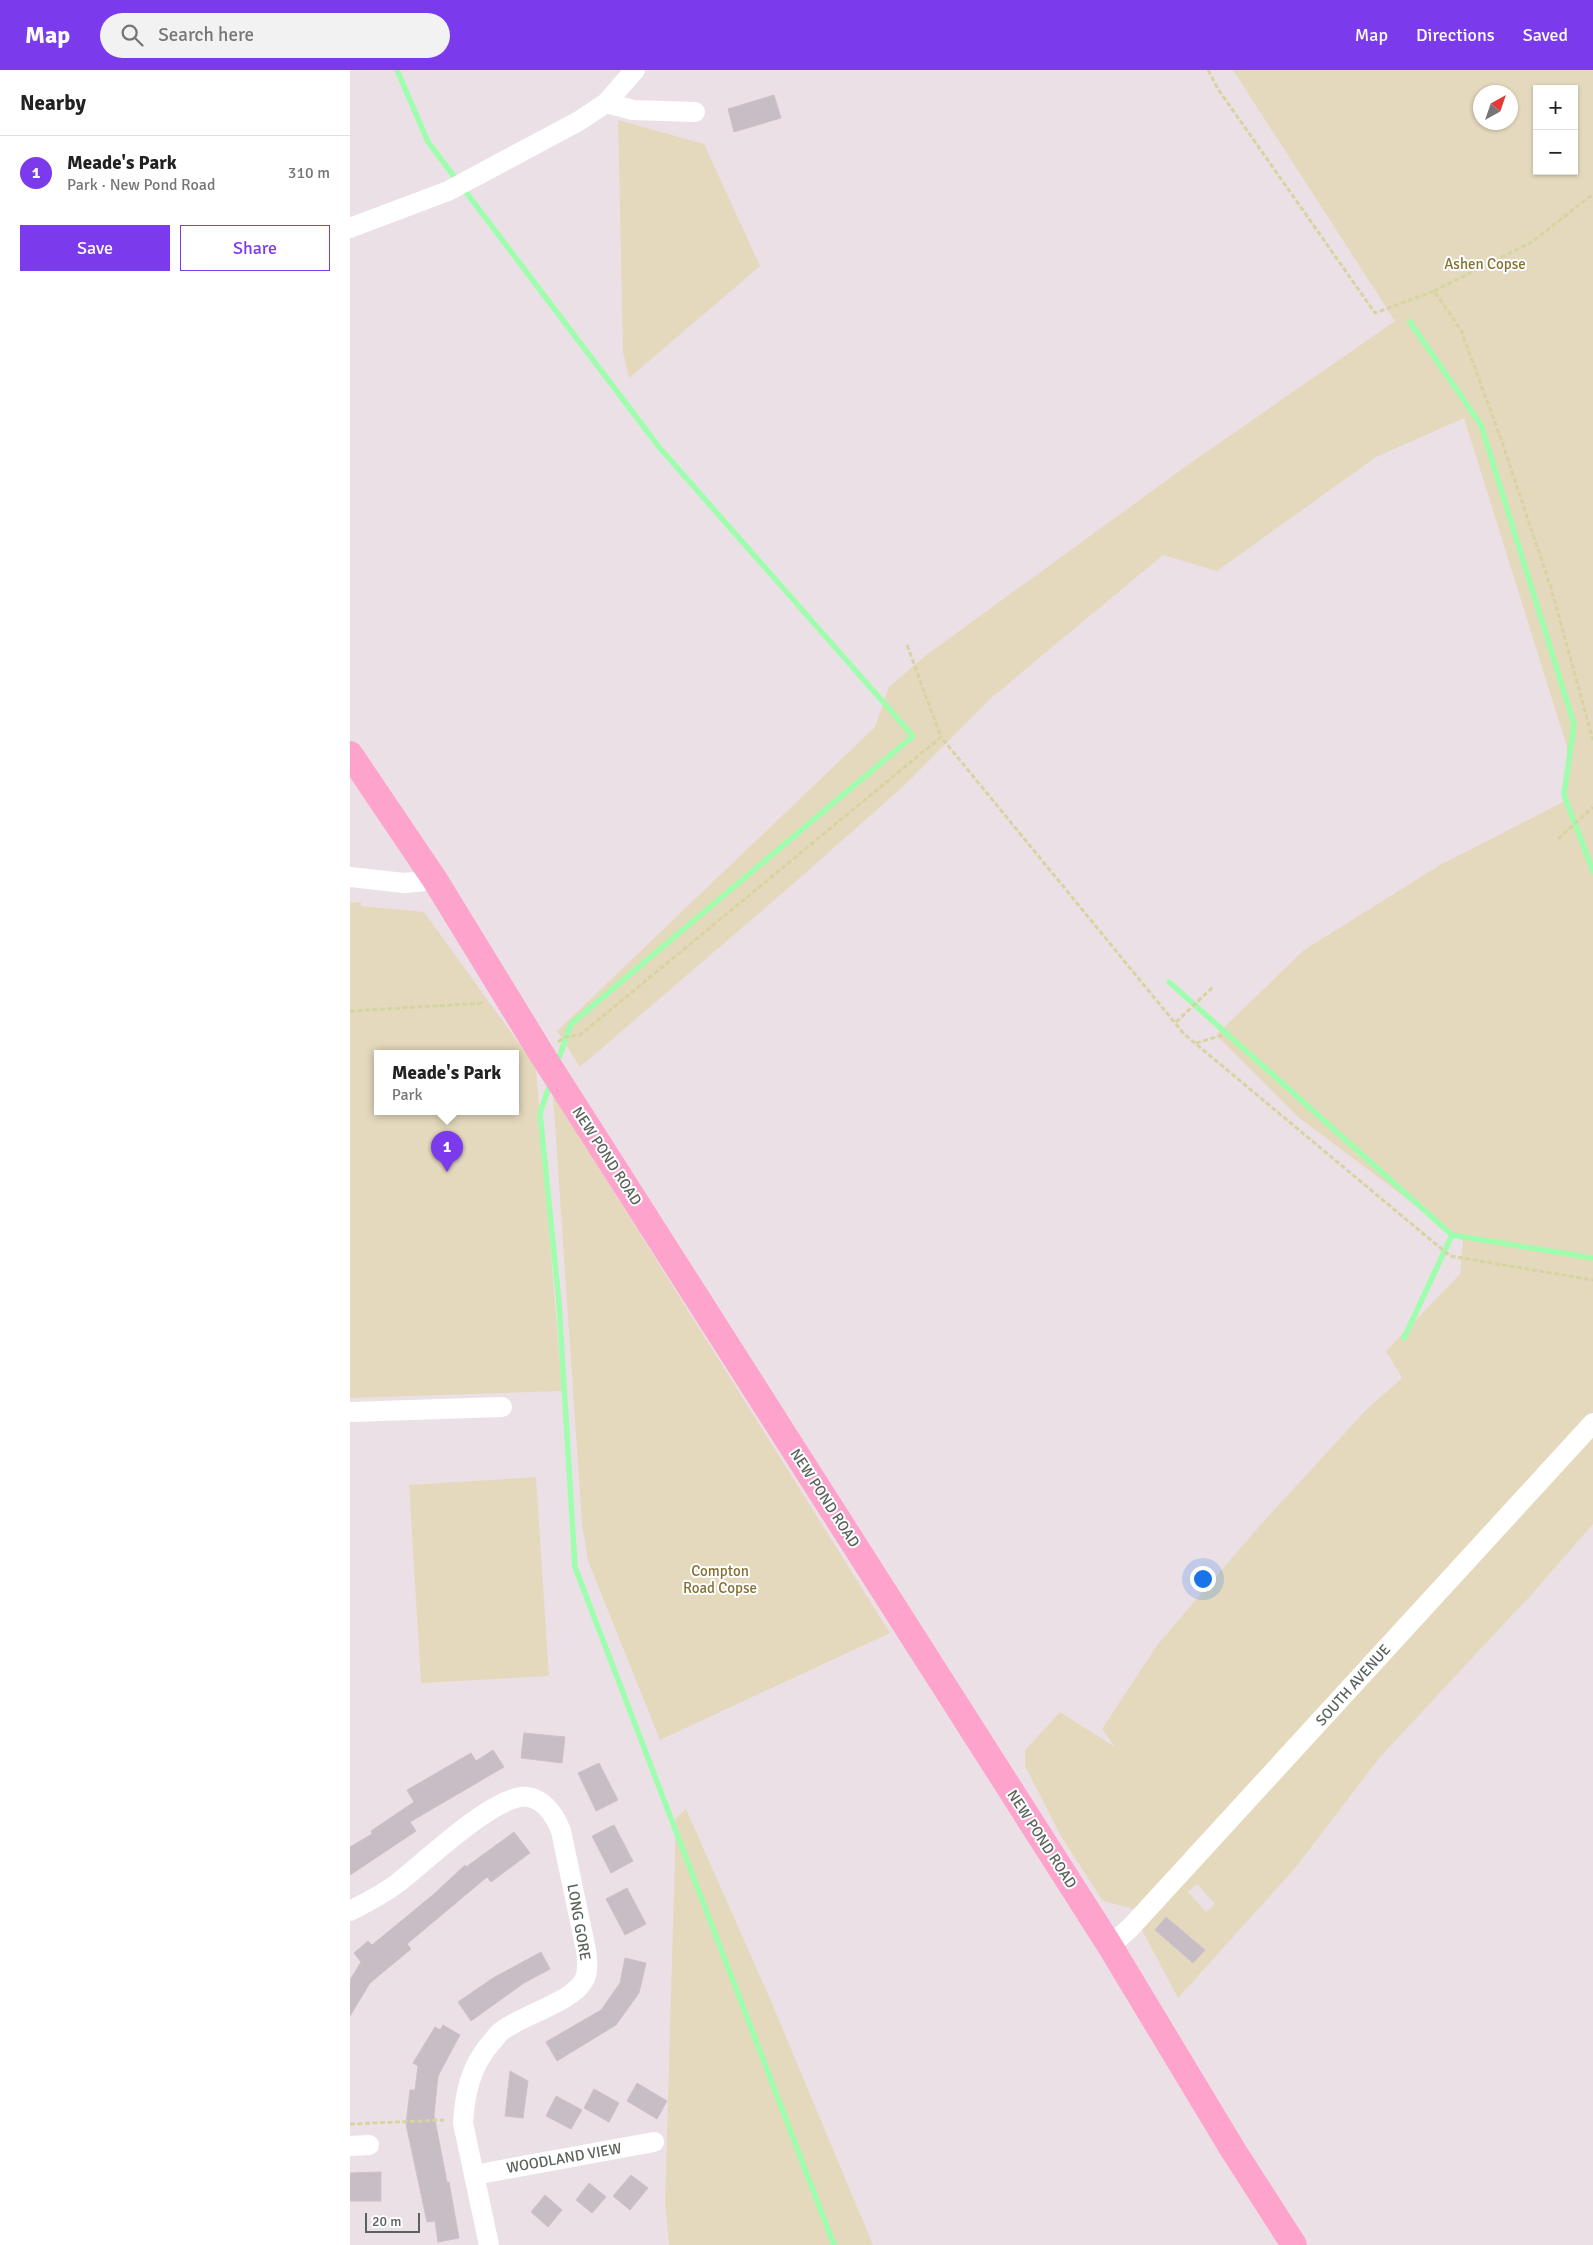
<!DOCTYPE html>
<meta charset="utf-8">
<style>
body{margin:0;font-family:Signika,sans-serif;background:#f2f2f2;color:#222}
.controls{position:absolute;right:15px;top:15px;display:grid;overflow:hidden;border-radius:0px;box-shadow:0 1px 4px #0004}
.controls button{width:45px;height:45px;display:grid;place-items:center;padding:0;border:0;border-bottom:1px solid #e0e0e0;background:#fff;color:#222;font:25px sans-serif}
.compass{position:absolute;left:1123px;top:15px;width:45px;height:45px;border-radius:50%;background:#fff;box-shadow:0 1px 4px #0004;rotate:40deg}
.scale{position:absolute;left:15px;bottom:12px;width:55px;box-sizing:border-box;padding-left:5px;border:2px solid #59625b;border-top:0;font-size:14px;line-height:18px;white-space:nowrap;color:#59625b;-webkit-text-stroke:4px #fff;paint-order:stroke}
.you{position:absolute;left:852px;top:1508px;width:18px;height:18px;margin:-12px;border:4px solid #fff;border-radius:50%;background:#1a73e8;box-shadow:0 0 0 8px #1a73e833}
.badge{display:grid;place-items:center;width:32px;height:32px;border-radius:50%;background:#7c3aed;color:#fff;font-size:16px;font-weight:700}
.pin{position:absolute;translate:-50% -41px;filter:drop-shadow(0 1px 2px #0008)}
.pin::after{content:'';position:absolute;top:26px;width:18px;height:15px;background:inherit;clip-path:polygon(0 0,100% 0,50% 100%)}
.popup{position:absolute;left:24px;top:980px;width:145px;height:65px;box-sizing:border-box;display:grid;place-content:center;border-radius:0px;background:#fff;filter:drop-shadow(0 1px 4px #0005);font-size:16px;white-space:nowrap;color:#767676}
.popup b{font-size:19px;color:#222}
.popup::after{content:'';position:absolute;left:50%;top:100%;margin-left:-10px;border:10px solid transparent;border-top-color:#fff}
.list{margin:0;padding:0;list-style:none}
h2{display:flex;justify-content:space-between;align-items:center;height:65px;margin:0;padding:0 20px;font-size:21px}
h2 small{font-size:16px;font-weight:400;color:#767676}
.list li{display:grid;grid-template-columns:32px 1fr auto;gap:15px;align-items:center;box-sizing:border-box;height:75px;padding:0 20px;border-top:1px solid #e0e0e0}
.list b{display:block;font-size:19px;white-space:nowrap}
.list p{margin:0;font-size:16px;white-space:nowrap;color:#767676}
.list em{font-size:16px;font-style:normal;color:#767676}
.actions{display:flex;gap:10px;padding:15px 20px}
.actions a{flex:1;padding:11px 0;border:1px solid #7c3aed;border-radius:0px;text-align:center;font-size:18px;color:#7c3aed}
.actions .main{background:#7c3aed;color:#fff}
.icon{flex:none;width:28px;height:28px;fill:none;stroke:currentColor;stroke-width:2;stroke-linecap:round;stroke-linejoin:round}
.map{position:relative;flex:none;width:1243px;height:2175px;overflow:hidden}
header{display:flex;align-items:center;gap:30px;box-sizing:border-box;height:70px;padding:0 25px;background:#7c3aed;color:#fff}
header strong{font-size:24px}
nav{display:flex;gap:28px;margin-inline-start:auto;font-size:18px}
.search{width:350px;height:45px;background:#f2f2f2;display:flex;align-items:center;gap:12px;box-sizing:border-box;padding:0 18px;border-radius:28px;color:#767676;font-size:19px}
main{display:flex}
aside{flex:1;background:#fff}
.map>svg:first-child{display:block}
.green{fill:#e4d9bd;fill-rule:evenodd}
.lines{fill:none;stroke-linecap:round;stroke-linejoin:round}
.stream{stroke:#9efead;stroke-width:5.5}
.building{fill:#c7bdc4;stroke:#d1bfca}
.path{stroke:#d6d4a0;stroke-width:3;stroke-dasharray:5 2.5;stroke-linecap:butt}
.minor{stroke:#fff;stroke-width:20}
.major{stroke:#fea3cc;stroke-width:26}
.labels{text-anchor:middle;stroke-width:4;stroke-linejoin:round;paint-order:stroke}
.park-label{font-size:15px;fill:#857135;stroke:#fff}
.street-label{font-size:15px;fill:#59625b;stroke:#fff}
</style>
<header>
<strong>Map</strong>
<div class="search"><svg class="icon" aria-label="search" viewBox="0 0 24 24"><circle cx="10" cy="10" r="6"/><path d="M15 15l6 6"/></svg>Search here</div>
<nav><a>Map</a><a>Directions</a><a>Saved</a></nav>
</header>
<main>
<aside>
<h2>Nearby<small></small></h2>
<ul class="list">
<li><span class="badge">1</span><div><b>Meade's Park</b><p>Park · New Pond Road</p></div><em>310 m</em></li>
</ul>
<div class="actions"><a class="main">Save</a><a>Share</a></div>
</aside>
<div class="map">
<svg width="1243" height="2175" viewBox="0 0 1243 2175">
<rect width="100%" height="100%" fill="#ece0e7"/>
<g class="green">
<path d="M883,0h360v1454l-62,71 -151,162 -84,110 -118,131 -36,-68 -4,-20 -35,-9 -41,-63 -37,-72v-16l35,-38 55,35 -13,-18 56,-85 104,-121 104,-113 36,-32 -16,-27 74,-77 3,-33 -165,-124 -82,-82 88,-85 136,-85 123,-63 4,-18v-37l-103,-329 -88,39 -159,114 -54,-16 -173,144 -83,84 -114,101 -213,183 -23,-36 318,-304 14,-40 36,-31 264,-192 206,-143zM1187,19h37v82h-37zM1130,22h30v30h-30zM847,1814l18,20 -9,8 -18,-20zM816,1847l38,33 -11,13 -38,-33z"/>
<polygon points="268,50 354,74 410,196 279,308 273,282"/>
<path d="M11,832v4l63,6 112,155 26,324 -212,7v-495zM28,983h138v58h-138z"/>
<polygon points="203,1025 540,1563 310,1670 238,1491 232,1454"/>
<polygon points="186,1407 199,1606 71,1613 59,1415"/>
<polygon points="336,1739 421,1931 523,2175 319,2175 315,2133 326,1748"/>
</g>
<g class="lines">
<g class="stream">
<polyline points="47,0 78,72 309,377 563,666 221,954 207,993"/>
<polyline points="1060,252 1131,355 1224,654 1214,725 1243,801"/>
<polyline points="819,912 1102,1165 1243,1188"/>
<polyline points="200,1014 190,1043 209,1233 225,1497 484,2175"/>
<polyline points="1054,1268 1102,1165"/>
</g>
</g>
<g class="building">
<polygon points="424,25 431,48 384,62 378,39"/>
<polygon points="174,1663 215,1667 212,1693 171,1688"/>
<polygon points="143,1680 154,1697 60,1752 66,1761 0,1805 0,1777 22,1764 21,1761 64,1732 57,1720 121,1683 126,1691"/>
<polygon points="249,1693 268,1730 246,1741 228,1703"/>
<polygon points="264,1755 283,1791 261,1803 242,1766"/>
<polygon points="164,1762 180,1783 141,1812 137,1807 57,1874 61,1879 20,1913 0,1946 0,1910 11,1892 4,1883 18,1871 22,1875 84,1824 115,1795 116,1797"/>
<polygon points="277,1818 296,1854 275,1865 256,1829"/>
<polygon points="816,1847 855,1880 843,1893 805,1860"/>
<polygon points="191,1882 200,1899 174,1913 121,1951 108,1932 143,1908"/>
<polygon points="275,1888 296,1893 289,1923 266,1955 207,1991 196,1972 251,1940 270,1913"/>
<polygon points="93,1955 110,1965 88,2006 84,2045 97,2112 99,2112 109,2168 88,2172 85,2151 77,2152 56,2054 60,2020 65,2020 68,1996 63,1993 85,1957 90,1960"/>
<polygon points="160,2001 178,2011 173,2048 155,2046"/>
<polygon points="287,2013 317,2031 307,2049 277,2031"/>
<polygon points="244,2019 269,2033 259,2052 234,2038"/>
<polygon points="206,2026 232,2040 221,2059 196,2046"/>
<polygon points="31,2102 31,2131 0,2131 0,2103"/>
<polygon points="281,2105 298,2118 280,2140 263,2126"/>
<polygon points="239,2113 256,2127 242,2143 226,2130"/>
<polygon points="195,2125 212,2140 198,2157 181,2142"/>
</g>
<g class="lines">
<g class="path">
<polyline points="858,0 868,19 1025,243 1084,221 1111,260 1151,369 1201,518 1243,670"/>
<polyline points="1084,221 1182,172 1243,124"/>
<polyline points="557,575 591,667"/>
<polyline points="1208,769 1243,737"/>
<polyline points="0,941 134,933"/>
<polyline points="826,952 864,916"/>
<polyline points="208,972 215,967 230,965 591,667 834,964 1100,1186 1243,1210"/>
<polyline points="846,973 873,965"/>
<polyline points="0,2054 94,2050"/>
</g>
<g class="minor">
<polyline points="256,33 283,40 345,42"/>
<polyline points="0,158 98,121 229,51 256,33 285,0"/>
<polyline points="0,807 54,813 85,810"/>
<polyline points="0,1342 152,1337"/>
<path d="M0,1841c17,-9 34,-17 49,-29 26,-20 98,-90 129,-85 18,3 27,19 33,34l25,119c1,9 3,21 -2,30 -10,21 -61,35 -81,50 -5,3 -9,10 -13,14 -20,24 -25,49 -27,79l26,122"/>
<polyline points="760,1876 781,1857 1243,1353"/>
<polyline points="0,2076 19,2075"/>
<polyline points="124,2105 304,2072"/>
</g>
<polyline class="major" points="0,684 85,810 191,983 760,1876 883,2080 944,2175"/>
</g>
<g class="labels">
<g class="park-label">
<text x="1135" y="199">Ashen Copse</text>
<text x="370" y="1506">Compton<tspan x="370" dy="17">Road Copse</tspan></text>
</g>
<g class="street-label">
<text transform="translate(257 1086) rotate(57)" y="5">NEW POND ROAD</text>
<text transform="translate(475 1428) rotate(57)" y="5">NEW POND ROAD</text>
<text transform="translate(1003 1615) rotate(-48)" y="5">SOUTH AVENUE</text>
<text transform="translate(692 1769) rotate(57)" y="5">NEW POND ROAD</text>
<text transform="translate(229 1852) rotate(80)" y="5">LONG GORE</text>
<text transform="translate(214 2088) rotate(-10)" y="5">WOODLAND VIEW</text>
</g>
</g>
</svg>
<div class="controls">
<button>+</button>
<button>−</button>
</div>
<svg class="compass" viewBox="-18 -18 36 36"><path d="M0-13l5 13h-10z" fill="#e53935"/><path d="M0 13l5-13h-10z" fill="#767676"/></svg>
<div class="scale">20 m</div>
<div class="you"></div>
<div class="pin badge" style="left:97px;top:1102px">1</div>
<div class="popup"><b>Meade's Park</b>Park</div>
</div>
</main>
